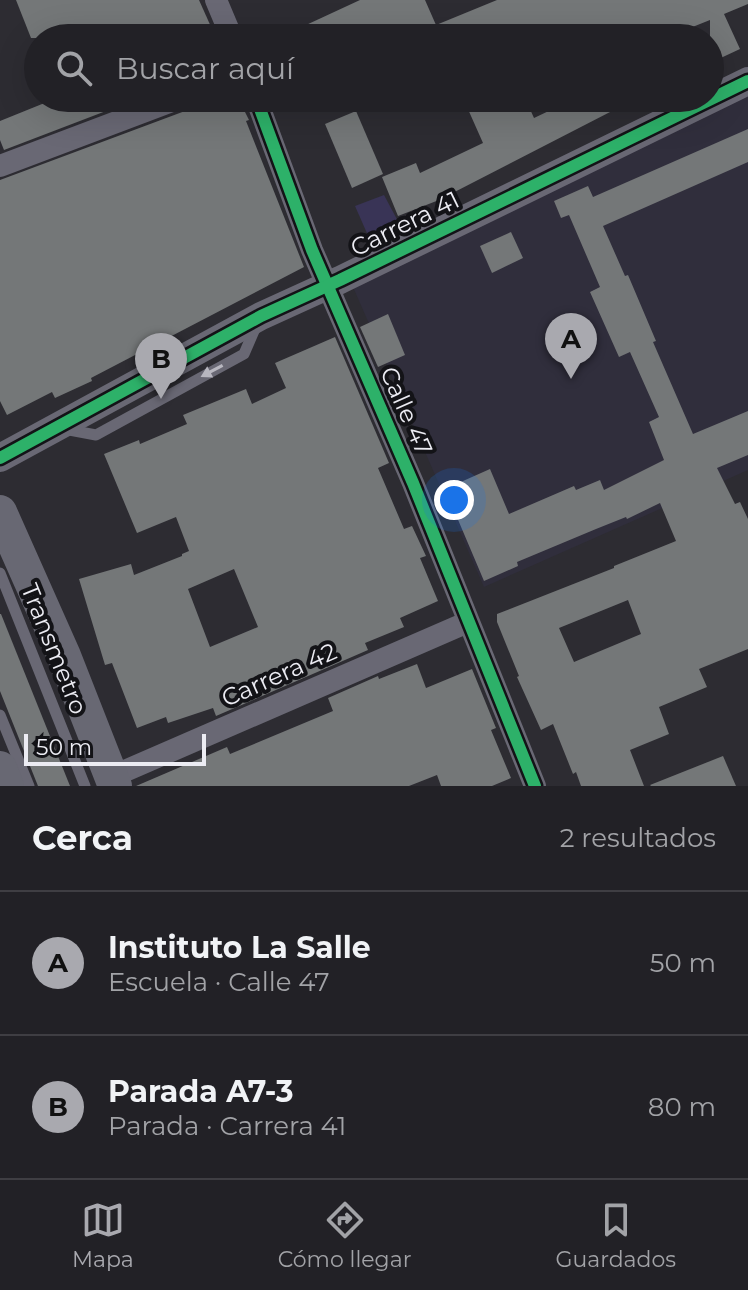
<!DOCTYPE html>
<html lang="es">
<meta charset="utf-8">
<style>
body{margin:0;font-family:Montserrat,sans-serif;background:#2a292e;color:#f1f3f6}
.scale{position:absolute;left:24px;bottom:20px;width:182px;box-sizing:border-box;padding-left:8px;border:4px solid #ececf3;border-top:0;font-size:22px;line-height:28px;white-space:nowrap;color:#ececf3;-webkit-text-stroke:6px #131317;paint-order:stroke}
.you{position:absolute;left:454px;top:500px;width:28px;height:28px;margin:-20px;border:6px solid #fff;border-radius:50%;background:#1a73e8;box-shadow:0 0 0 12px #1a73e833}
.badge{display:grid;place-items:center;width:52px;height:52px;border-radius:50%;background:#a9a9af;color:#111;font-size:26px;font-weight:700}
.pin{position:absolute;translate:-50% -66px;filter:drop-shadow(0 2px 4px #0008)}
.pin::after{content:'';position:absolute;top:42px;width:28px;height:24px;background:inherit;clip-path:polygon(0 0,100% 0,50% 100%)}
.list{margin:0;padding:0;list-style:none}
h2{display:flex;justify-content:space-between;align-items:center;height:104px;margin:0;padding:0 32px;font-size:34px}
h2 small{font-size:26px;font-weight:400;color:#a2a3a7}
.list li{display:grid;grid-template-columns:52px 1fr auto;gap:24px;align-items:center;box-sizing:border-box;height:144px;padding:0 32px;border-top:2px solid #3f3e43}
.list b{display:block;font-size:30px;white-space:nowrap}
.list p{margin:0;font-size:26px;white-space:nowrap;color:#a2a3a7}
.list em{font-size:26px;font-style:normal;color:#a2a3a7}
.icon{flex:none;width:44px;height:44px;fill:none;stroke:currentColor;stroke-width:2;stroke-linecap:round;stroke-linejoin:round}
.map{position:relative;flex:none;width:748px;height:786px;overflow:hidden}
.search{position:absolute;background:#222126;box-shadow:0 8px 32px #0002;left:24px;right:24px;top:24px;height:88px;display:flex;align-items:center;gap:20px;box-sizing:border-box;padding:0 28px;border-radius:44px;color:#a2a3a7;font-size:30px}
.sheet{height:392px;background:#222126}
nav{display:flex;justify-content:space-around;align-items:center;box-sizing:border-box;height:112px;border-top:2px solid #3f3e43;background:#222126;font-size:22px;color:#a2a3a7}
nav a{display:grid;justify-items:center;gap:4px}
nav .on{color:#a9a9af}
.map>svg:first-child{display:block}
.built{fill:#302e3c}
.green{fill:#393456}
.building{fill:#747778;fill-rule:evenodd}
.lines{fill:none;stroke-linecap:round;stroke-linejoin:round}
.service{stroke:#696874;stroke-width:11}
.minor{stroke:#696874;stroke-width:22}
.tertiary{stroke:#696874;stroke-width:28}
.primary{stroke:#686873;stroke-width:34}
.cycleway-casing{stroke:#131317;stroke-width:17}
.cycleway{stroke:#2db169;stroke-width:12}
.oneway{fill:#b8b7c0}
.labels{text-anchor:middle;stroke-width:8;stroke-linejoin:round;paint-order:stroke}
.street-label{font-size:24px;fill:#ececf3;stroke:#131317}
</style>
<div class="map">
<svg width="748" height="786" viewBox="0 0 748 786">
<rect width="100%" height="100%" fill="#2d2c32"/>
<polygon class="built" points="748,95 748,470 484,587 353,287"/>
<polygon class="green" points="384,195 400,225 370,240 355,206"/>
<g class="building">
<polygon points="16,0 199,0 216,38 31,38"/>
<polygon points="360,0 425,0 436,25 497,0 748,0 748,4 724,14 740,49 710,63 710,20 665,38 388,38 382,25 354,38 278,38"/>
<polygon points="68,98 140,98 4,150 0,140 0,121 47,102 49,106"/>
<polygon points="194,98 238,98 249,120 246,121 304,267 91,378 92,381 55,398 52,392 7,415 0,401 0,180 185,111 191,106"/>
<polygon points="463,98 525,98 534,118 576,98 605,98 612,111 439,200 398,216 382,177 416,163 420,173 483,143"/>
<polygon points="356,111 383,174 352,188 325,124"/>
<path d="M748,129v33l-145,64 22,50 3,-1 28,66 -3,1 40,92 55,-23v44l-31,13 18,36 5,-2 8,17v130l-49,20 8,18 -48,20 10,27 -39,16 14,36h-63l-5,-14 -3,2 -20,-50 -12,6 -24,-53 2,-1 -22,-54v-8l117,-46v-2l62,-25 -16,-38 -33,16 -1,-2 -30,12 -79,33 1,4 -34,15 -39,-92 45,-20 19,45 65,-28 2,4 24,-10 4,10 60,-30 -15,-38 10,-5 -29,-65 -11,5 -29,-65 10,-5 -31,-72 -8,3 -7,-17 34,-15 5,11zM628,600l13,34 -67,28 -15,-34z"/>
<polygon points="511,232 523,258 492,273 480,246"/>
<polygon points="388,314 405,355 378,367 360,327"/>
<path d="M335,337l54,126 -11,5 26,61 8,-3 14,30 -6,2 18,43 -38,17 4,9 -39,16 3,7 -152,66 -3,-8 -45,15 -2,-6 -29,11 -25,-65 -7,2 -26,-86 52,-15 3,11 48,-19v-2l7,-3 -13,-34 -39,16 -33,-79 35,-14 1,4 47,-20 -4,-9 63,-26 6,15 34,-16 -11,-25zM234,569l24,58 -48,20 -22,-58z"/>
<polygon points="0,614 1,614 70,786 38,786 0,691"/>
<polygon points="417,664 426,688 472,669 496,728 491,730 511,778 492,786 441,786 437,775 409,786 136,786 227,747 230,754 333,711 328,698 378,676 379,679"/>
<polygon points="723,756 736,786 651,786 650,785"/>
</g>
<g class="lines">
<g class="service">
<polyline points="64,429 96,435 244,354 257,324"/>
<polyline points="0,573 85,786"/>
<polyline points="0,715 29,786"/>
</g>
<g class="minor">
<polyline points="216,0 232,38"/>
<polyline points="256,98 312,250 413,483 535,786"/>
<polyline points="0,166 180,98"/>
<polyline points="111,777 468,622"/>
</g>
<polyline class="tertiary" points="0,458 261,316 340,280 748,81"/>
<g class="primary">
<polyline points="0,512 64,656 115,786"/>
<polyline points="0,768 7,786"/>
</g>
<g class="cycleway-casing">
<g id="cycleway">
<polyline points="256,98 312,250 413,483 535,786"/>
<polyline points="0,458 261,316 340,280 748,81"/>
</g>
</g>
<use href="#cycleway" class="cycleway"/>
</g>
<defs><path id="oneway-solid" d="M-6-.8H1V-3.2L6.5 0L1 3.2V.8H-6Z" transform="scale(2)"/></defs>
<use class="oneway" href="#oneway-solid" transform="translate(212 371) rotate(152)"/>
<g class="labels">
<g class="street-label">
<text transform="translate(405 224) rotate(-26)" y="8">Carrera 41</text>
<text transform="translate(406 411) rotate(66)" y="8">Calle 47</text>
<text transform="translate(54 649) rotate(68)" y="8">Transmetro</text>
<text transform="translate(279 675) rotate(-24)" y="8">Carrera 42</text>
</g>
</g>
</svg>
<div class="scale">50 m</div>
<div class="you"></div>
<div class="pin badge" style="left:571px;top:379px">A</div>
<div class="pin badge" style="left:161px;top:399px">B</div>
<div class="search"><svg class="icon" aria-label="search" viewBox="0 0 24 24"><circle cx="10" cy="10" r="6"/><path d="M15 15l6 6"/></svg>Buscar aquí</div>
</div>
<section class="sheet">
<h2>Cerca<small>2 resultados</small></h2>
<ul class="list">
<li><span class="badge">A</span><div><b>Instituto La Salle</b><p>Escuela · Calle 47</p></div><em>50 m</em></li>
<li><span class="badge">B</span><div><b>Parada A7-3</b><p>Parada · Carrera 41</p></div><em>80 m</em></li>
</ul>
</section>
<nav>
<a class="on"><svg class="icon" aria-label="map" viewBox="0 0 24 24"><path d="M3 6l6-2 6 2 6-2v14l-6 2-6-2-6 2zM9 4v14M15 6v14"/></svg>Mapa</a>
<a><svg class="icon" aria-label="directions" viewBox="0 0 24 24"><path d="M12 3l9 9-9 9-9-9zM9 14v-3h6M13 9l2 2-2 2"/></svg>Cómo llegar</a>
<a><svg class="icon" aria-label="saved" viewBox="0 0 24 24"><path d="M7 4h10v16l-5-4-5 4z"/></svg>Guardados</a>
</nav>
